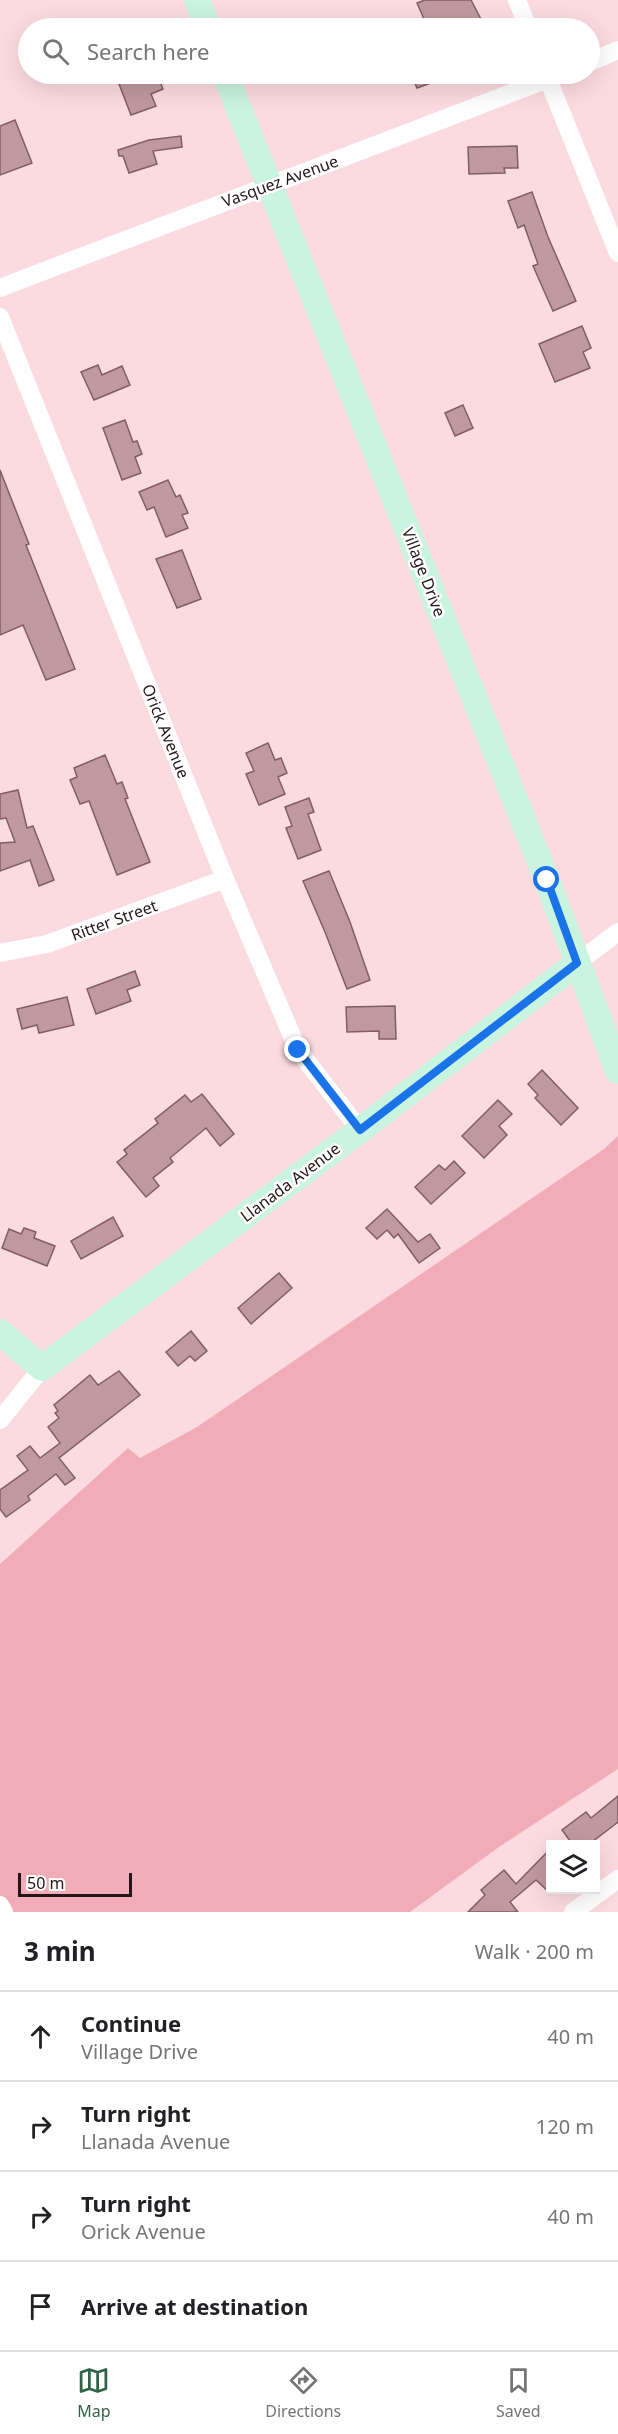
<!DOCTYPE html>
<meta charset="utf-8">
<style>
body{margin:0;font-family:"Noto Sans",sans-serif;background:#f6f6f6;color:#202124}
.controls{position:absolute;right:18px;bottom:18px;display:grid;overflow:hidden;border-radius:0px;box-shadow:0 6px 24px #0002}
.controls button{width:54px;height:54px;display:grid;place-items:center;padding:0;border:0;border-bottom:2px solid #e0e0e0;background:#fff;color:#202124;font:30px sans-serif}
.scale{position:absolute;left:18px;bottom:15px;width:114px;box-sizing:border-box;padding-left:6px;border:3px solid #241618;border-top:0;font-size:16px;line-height:21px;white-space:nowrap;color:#241618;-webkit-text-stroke:4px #fff;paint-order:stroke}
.stop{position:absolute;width:18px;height:18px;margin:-14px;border:4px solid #1a73e8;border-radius:50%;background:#fff}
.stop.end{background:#1a73e8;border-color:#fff;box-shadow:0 2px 6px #0008}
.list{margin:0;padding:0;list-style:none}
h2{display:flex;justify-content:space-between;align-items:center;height:78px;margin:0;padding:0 24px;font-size:26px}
h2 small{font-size:20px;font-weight:400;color:#757577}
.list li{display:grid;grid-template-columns:39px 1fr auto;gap:18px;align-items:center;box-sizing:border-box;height:90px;padding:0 24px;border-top:2px solid #e0e0e0}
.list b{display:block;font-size:22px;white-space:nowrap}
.list p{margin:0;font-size:20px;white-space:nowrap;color:#757577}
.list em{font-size:20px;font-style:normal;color:#757577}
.icon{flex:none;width:33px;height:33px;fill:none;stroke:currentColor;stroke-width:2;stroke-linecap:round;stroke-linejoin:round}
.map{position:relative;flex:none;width:618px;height:1912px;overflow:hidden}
.search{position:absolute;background:#fff;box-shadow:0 6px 24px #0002;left:18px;right:18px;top:18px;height:66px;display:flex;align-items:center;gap:15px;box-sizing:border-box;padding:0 21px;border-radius:33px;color:#757577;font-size:22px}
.sheet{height:438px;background:#fff}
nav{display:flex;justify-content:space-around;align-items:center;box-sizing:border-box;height:84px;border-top:2px solid #e0e0e0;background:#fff;font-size:16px;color:#757577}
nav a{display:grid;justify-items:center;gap:3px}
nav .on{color:#306348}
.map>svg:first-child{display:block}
.green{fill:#f1acb7}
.building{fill:#c0999f;stroke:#815e63;stroke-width:1.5}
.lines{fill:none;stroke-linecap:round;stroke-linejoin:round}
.street{stroke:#fff;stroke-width:18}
.secondary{stroke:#c9f4df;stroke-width:26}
.route{stroke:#1a73e8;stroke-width:8}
.labels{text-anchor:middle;stroke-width:5;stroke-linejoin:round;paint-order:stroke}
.street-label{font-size:16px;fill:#241618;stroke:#fff}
</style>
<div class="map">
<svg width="618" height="1912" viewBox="0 0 618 1912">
<rect width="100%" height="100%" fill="#fcdbe0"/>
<polygon class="green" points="618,1136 618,1769 499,1847 410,1912 0,1912 0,1564 128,1448 140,1458 197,1427 604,1149"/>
<g class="building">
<polygon points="425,0 471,0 484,25 475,28 428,28 417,3"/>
<polygon points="148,74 157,74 163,89 151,94 156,106 131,115 119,84"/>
<polygon points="411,74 452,74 453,75 417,88"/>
<polygon points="15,120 32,163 0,175 0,126"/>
<polygon points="181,136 182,147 153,151 157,164 129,173 123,156 119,156 118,150 149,140"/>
<polygon points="517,146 518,168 504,168 505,173 469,174 468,147"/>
<polygon points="532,192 548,237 576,301 553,311 533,266 538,264 524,225 518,228 508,201"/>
<polygon points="582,326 591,348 583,352 590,368 555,382 539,344"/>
<polygon points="98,365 102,375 122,366 130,385 94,400 81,372"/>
<polygon points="463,405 473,428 455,436 445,413"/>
<polygon points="125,420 133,442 137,441 142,454 135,457 141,473 122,480 103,428"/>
<polygon points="0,470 29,544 26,545 75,669 46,680 23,625 0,635"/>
<polygon points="168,480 176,497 180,495 188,513 182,515 188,528 166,537 154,507 147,510 139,492"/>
<polygon points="182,550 201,599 177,608 156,559"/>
<polygon points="268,743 275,760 281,758 287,773 278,777 285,794 259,805 246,774 254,771 246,753"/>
<polygon points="105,755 117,784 122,782 128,798 125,799 150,862 117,875 89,801 80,804 70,780 77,777 74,768"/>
<polygon points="18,790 27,828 33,826 54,880 39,886 30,860 0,871 0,843 15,842 6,818 0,819 0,794"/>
<polygon points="309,798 314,812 308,814 321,850 298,859 286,828 292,826 285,807"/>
<polygon points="329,871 350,922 370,980 347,989 325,932 303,881"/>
<polygon points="135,971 140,985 127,990 131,1001 96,1014 87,989"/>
<polygon points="67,997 74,1025 39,1033 37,1025 22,1029 17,1009"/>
<polygon points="395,1006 396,1039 379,1039 379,1031 347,1032 346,1007"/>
<polygon points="542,1070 578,1108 561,1125 535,1098 538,1095 528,1084"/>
<polygon points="202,1094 234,1134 220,1146 206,1128 170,1158 173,1162 153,1178 159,1186 146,1197 117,1162 127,1154 124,1150 158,1123 155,1119 185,1095 191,1102"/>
<polygon points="498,1100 512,1114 499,1126 507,1135 484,1158 462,1136"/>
<polygon points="454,1161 465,1173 431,1204 415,1187 439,1165 445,1170"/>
<polygon points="387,1209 418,1242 430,1234 440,1248 419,1263 398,1234 394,1238 387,1230 377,1239 366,1228"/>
<polygon points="113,1217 123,1236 81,1259 71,1241"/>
<polygon points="24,1228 36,1232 34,1238 55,1246 47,1266 2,1248 9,1229 21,1234"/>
<polygon points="279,1273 292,1288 251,1324 238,1308"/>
<polygon points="191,1331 207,1351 195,1361 190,1356 178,1366 166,1352"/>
<polygon points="119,1371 140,1395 59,1458 75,1478 65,1485 56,1474 28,1496 30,1500 6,1517 0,1509 0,1490 28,1470 17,1456 30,1446 40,1458 60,1443 48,1427 59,1418 55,1413 58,1411 54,1405 90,1375 98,1385"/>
<polygon points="618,1796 618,1822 588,1845 573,1845 562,1830 586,1812 591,1818"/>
<polygon points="550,1849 550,1893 536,1880 510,1902 518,1912 468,1912 485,1895 481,1890 504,1870 516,1884"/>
</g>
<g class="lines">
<g class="street">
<polyline points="517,0 528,28"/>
<polyline points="590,62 618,50"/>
<polyline points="546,74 618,253"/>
<path d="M0,288c186,-72 374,-141 560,-214"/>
<polyline points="0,317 225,879 298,1050 360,1130"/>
<polyline points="0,953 47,944 225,879"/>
<polyline points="577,963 618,932"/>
<polyline points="0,1420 42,1368"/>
<polyline points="0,1905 4,1912"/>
<polyline points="573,1912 618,1879"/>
</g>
<g class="secondary">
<polyline points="197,0 208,28"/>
<polyline points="225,74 547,880 618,1071"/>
<polyline points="0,1332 42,1368 360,1130 577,963"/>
</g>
</g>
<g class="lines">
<polyline class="route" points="298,1050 360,1130 577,963 547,880"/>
</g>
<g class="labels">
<g class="street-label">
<text transform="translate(280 181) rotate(-20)" y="6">Vasquez Avenue</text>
<text transform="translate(424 572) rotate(69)" y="6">Village Drive</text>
<text transform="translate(166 731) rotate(68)" y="6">Orick Avenue</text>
<text transform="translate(114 920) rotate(-20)" y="6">Ritter Street</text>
<text transform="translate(290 1182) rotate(-37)" y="6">Llanada Avenue</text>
</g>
</g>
</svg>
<div class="controls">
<button><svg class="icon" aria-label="layers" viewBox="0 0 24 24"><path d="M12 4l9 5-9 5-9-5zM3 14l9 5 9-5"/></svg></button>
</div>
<div class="scale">50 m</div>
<div class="stop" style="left:547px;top:880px"></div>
<div class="stop end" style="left:298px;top:1050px"></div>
<div class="search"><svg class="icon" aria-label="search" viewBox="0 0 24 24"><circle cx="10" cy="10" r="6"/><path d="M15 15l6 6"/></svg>Search here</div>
</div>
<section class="sheet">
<h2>3 min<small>Walk · 200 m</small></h2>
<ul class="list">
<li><svg class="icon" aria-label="ahead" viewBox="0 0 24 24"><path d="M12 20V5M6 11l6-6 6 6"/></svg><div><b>Continue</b><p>Village Drive</p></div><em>40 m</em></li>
<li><svg class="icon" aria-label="right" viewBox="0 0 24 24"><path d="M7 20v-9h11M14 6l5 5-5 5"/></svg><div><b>Turn right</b><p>Llanada Avenue</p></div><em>120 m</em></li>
<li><svg class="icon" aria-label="right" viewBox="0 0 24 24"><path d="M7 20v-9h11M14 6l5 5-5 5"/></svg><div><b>Turn right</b><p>Orick Avenue</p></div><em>40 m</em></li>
<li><svg class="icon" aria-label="arrive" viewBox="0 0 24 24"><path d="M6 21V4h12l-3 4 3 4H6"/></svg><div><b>Arrive at destination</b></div></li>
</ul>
</section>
<nav>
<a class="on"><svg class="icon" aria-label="map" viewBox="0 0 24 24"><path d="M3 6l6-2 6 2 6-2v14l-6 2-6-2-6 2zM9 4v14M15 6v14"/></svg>Map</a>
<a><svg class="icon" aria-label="directions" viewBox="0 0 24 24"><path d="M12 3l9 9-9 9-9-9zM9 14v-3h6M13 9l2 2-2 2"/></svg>Directions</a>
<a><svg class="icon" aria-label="saved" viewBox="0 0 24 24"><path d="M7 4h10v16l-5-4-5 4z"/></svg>Saved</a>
</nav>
